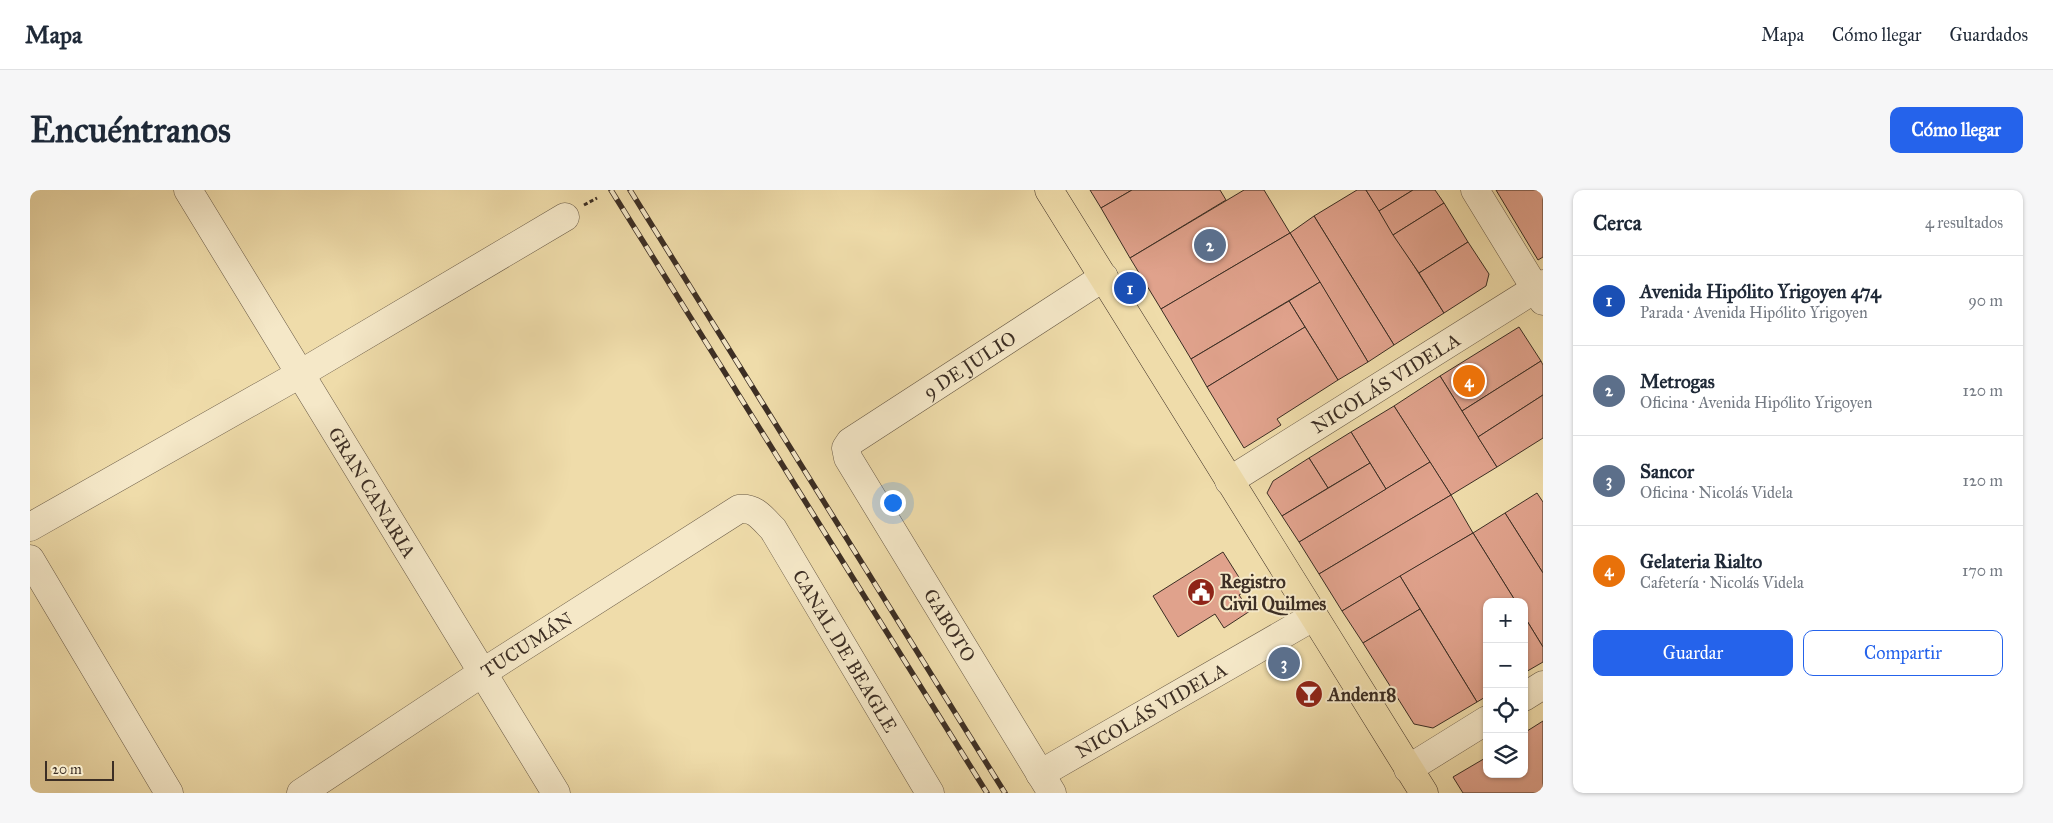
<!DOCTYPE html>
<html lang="es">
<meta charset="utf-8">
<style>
body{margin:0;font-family:"IM FELL Great Primer",serif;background:#f6f6f7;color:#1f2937}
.controls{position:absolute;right:15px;bottom:15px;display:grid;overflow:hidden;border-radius:10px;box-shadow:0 1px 4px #0004}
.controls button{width:45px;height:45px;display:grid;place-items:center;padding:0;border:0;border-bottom:1px solid #e0e1e3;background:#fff;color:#1f2937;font:25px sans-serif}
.scale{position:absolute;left:15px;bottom:12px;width:69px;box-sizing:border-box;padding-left:5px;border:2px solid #3c2e24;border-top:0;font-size:14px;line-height:18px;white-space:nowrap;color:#3c2e24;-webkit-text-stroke:4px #f5e8c8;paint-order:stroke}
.you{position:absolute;left:862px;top:312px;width:18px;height:18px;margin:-12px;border:4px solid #fff;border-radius:50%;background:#1a73e8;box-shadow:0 0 0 8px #1a73e833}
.badge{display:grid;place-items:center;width:32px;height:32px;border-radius:50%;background:#2563eb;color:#fff;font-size:16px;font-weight:700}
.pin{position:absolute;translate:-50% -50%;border:2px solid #fff;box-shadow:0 1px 5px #0006}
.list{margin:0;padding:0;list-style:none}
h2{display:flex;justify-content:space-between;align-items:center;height:65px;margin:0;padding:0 20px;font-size:21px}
h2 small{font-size:16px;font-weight:400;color:#747a83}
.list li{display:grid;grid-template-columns:32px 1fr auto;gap:15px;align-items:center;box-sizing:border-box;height:90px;padding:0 20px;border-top:1px solid #e0e1e3}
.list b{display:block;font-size:19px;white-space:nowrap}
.list p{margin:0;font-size:16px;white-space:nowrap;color:#747a83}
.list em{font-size:16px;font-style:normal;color:#747a83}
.actions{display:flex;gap:10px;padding:15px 20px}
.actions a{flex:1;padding:11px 0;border:1px solid #2563eb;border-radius:10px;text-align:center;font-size:18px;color:#2563eb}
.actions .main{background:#2563eb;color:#fff}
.icon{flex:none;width:28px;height:28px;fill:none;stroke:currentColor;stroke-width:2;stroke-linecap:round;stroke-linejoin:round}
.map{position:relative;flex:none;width:1513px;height:603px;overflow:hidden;border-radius:10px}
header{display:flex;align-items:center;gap:30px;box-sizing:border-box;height:70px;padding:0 25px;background:#fff;border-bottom:1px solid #e0e1e3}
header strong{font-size:24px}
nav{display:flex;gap:28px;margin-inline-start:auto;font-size:18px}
.intro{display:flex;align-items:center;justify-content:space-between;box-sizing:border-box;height:120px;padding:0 30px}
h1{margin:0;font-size:35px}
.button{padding:12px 22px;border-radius:10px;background:#2563eb;color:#fff;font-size:18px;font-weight:700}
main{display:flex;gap:30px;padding:0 30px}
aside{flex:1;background:#fff;border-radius:10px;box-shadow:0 1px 4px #0004}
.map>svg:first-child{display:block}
.building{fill:#e0a28c;stroke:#3c2e24}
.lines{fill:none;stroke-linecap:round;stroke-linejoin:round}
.minor-casing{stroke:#695a46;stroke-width:29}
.major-casing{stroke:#3c2e24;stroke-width:29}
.path{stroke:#3c2e24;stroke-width:3;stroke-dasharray:4 2.5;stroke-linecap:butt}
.minor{stroke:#f5e8c8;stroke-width:28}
.major{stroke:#efdcaa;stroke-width:28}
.rail-casing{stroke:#3c2e24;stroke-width:5.5}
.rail{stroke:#f5e8c8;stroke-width:4;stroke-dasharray:11;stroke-linecap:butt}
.labels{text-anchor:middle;stroke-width:4;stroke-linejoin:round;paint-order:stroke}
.street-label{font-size:19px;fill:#3c2e24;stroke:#f5e8c8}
.poi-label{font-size:19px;font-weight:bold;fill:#3c2e24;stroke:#f5e8c8;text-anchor:start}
</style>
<header>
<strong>Mapa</strong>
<nav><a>Mapa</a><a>Cómo llegar</a><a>Guardados</a></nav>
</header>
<div class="intro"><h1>Encuéntranos</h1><a class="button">Cómo llegar</a></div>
<main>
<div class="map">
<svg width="1513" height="603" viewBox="0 0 1513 603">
<rect width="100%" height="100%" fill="#efdcaa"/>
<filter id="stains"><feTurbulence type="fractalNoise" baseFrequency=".004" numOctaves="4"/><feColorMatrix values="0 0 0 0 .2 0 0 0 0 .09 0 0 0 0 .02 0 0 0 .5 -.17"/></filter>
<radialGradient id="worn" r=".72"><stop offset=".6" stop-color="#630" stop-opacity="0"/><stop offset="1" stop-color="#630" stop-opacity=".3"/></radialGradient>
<g class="building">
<polygon points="1060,0 1102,0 1071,18"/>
<polygon points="1102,0 1190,0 1196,10 1100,68 1071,18"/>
<polygon points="1214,0 1234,0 1260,43 1131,119 1100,68"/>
<polygon points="1327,0 1336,0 1414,123 1364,155 1284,26"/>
<polygon points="1336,0 1383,0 1349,21"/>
<polygon points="1383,0 1405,0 1414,13 1363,45 1349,21"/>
<polygon points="1466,0 1513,0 1513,67 1508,70"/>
<polygon points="1414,13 1438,52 1389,83 1363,45"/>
<polygon points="1284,26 1364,155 1338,172 1260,43"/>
<polygon points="1260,43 1290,92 1161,169 1131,119"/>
<polygon points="1438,52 1459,84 1456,96 1414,123 1389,83"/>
<polygon points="1290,92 1338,172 1308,190 1259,111"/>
<polygon points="1259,111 1275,137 1177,197 1161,169"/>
<polygon points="1275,137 1308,190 1247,229 1251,235 1214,258 1177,197"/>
<polygon points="1489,137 1511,171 1432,221 1410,186"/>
<polygon points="1511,171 1513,175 1513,205 1448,247 1432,221"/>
<polygon points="1410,186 1467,277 1421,305 1364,216"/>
<polygon points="1513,205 1513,248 1467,277 1448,247"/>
<polygon points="1364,216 1400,272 1356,299 1321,242"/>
<polygon points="1321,242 1340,273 1298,298 1279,268"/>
<polygon points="1279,268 1298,298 1252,326 1237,303 1243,291"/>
<polygon points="1400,272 1421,305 1289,384 1269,352"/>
<polygon points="1340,273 1356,299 1269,352 1252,326"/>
<polygon points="1507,303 1513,312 1513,383 1475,323"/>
<polygon points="1421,305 1443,343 1312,421 1289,384"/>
<polygon points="1475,323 1513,383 1513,457 1494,426 1494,412 1486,412 1443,343"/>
<polygon points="1443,343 1486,412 1457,412 1457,506 1447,512 1370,386"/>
<polygon points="1193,362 1217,400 1209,405 1220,421 1194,438 1185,424 1148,447 1123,406"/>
<polygon points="1370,386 1390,419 1333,453 1312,421"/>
<polygon points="1390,419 1447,512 1403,538 1384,534 1333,453"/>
<polygon points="1494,426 1513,457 1513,472 1494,483"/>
<polygon points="1513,531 1513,603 1433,603 1423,587 1457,567 1457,584 1494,584 1494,543"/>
</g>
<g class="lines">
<g class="minor-casing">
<g id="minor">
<path id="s1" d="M158,0l368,603"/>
<polyline points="1445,0 1513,111"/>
<path id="s2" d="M1199,291l314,-197"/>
<polyline points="0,337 270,184 535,27"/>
<polyline points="0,369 139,603"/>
<polyline points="1494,507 1513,495"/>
<polyline points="1378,579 1457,530"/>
<path id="s3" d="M1010,584l273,-157"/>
<path id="s4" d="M271,603l181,-120 257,-164c16,-2 23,9 34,20l157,264"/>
<path id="s5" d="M1022,603l-204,-335 -2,-10 4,-6 254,-165"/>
</g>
</g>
<g class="major-casing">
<polyline id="major" points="1019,0 1394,603"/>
</g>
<polyline class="path" points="554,15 567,8"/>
<use href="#minor" class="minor"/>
<use href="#major" class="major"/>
<g class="rail-casing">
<g id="rail">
<polyline points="581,0 957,603"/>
<polyline points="600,0 975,603"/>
</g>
</g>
<use href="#rail" class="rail"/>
</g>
<defs>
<g id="civic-disc" transform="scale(1.4375)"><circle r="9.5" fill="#8f2418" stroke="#f5e8c8"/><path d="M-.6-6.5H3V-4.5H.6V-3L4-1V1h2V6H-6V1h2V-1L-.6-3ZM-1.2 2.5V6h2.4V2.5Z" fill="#fff"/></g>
<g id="bar-disc" transform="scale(1.4375)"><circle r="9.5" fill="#8f2418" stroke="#f5e8c8"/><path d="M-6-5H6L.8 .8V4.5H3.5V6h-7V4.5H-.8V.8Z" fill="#fff"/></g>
</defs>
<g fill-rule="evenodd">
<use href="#civic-disc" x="1171" y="402"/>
<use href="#bar-disc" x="1279" y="504"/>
</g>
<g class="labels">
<g class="street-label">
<text dy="7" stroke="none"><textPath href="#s5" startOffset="552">9 DE JULIO</textPath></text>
<text dy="7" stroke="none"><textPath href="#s2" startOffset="185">NICOLÁS VIDELA</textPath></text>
<text dy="7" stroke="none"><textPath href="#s1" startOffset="354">GRAN CANARIA</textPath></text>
<text transform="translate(920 435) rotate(59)" y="7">GABOTO</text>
<text dy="7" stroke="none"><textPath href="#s4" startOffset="270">TUCUMÁN</textPath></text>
<text dy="7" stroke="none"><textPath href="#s4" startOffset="705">CANAL DE BEAGLE</textPath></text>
<text dy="7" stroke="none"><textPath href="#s3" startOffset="128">NICOLÁS VIDELA</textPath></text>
</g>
<g class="poi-label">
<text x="1190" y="398">Registro<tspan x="1190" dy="22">Civil Quilmes</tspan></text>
<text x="1298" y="511">Anden18</text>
</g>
</g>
<rect width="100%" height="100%" filter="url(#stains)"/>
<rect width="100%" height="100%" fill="url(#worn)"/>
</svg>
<div class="controls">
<button>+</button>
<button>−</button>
<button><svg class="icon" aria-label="locate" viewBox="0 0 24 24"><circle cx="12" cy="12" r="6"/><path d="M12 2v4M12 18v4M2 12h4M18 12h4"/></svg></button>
<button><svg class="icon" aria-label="layers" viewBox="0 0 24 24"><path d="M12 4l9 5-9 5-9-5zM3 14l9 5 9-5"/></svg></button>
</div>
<div class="scale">20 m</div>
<div class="you"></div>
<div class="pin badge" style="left:1100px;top:98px;background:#1a4fb4">1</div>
<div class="pin badge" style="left:1180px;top:55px;background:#5c6f8a">2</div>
<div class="pin badge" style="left:1254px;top:473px;background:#5c6f8a">3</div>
<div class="pin badge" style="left:1439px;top:191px;background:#e8710a">4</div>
</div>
<aside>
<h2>Cerca<small>4 resultados</small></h2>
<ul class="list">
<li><span class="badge" style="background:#1a4fb4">1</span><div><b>Avenida Hipólito Yrigoyen 474</b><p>Parada · Avenida Hipólito Yrigoyen</p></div><em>90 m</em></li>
<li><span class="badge" style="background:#5c6f8a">2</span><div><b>Metrogas</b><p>Oficina · Avenida Hipólito Yrigoyen</p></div><em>120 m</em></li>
<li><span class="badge" style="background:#5c6f8a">3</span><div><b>Sancor</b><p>Oficina · Nicolás Videla</p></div><em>120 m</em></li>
<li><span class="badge" style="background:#e8710a">4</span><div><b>Gelateria Rialto</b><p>Cafetería · Nicolás Videla</p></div><em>170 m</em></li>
</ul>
<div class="actions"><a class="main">Guardar</a><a>Compartir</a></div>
</aside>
</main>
